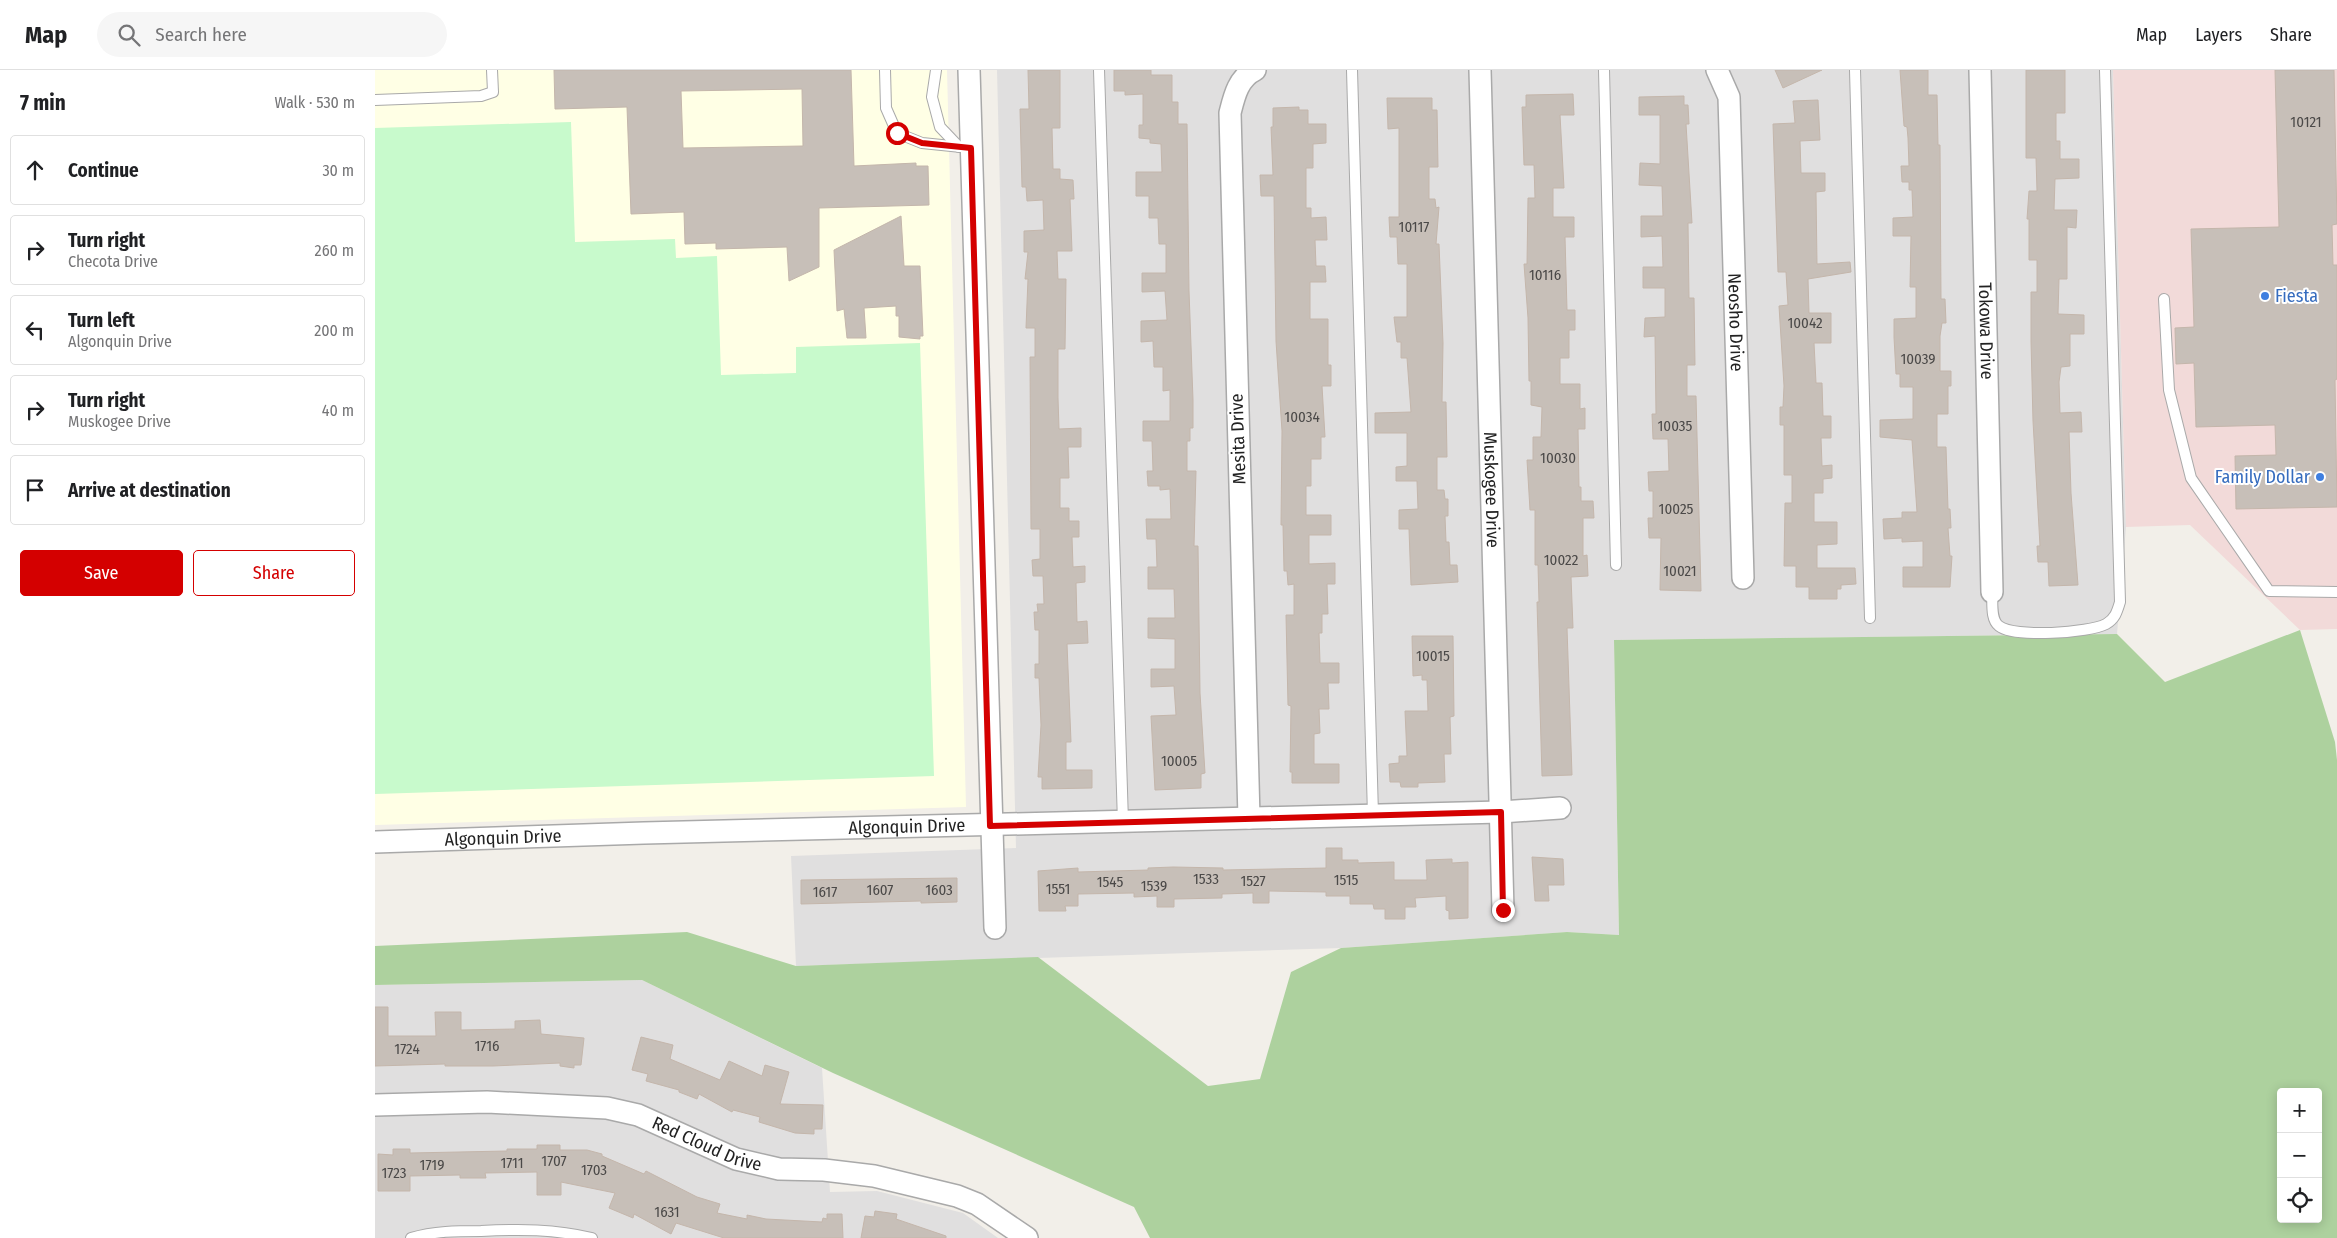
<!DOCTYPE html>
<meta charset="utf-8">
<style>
body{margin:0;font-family:"Fira Sans Condensed",sans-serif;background:#f6f6f6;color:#202124}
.controls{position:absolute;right:15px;bottom:15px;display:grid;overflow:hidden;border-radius:5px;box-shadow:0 2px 12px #0003}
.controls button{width:45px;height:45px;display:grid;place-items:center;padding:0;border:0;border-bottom:1px solid #e0e0e0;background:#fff;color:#202124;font:25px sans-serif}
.stop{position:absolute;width:15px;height:15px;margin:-11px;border:4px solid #d40000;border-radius:50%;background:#fff}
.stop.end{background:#d40000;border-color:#fff;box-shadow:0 1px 5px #0008}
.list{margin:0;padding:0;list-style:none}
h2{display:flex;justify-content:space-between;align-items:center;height:65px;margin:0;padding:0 20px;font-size:21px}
h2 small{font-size:16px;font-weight:400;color:#757577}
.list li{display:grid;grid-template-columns:32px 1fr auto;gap:15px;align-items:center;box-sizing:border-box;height:70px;margin:0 10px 10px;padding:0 10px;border:1px solid #e0e0e0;border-radius:5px}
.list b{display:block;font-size:19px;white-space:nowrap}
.list p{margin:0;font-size:16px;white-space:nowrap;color:#757577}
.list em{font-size:16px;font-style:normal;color:#757577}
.actions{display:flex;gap:10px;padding:15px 20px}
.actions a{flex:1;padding:11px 0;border:1px solid #d40000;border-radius:5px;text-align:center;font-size:18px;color:#d40000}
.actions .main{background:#d40000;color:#fff}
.icon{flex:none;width:28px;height:28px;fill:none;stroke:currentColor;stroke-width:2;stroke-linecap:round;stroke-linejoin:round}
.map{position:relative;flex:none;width:1962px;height:1168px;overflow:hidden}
header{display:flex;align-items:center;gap:30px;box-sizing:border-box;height:70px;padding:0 25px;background:#fff;border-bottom:1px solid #e0e0e0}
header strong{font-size:24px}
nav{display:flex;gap:28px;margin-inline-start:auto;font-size:18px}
.search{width:350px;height:45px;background:#f6f6f6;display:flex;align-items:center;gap:12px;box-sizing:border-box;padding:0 18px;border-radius:28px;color:#757577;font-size:19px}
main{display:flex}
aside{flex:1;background:#fff}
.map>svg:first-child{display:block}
.residential{fill:#e0dfdf}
.commercial{fill:#f2dad9}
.education{fill:#ffffe5}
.forest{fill:#add19e;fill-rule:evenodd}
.park{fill:#c8facc}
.building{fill:#c7bfb8;stroke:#c4b6ab;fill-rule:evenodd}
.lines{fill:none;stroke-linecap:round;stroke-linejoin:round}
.lane-casing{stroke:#a9a9a9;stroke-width:12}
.street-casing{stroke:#a9a9a9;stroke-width:24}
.lane{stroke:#fff;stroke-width:10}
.street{stroke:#fff;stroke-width:21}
.route{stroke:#d40000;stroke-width:6}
.shop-dot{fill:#3f7fe0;stroke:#fff;stroke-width:2}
.labels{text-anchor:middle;stroke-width:4;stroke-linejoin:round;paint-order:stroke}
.number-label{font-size:15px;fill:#4b4948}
.shop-label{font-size:18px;fill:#366cbe;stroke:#fff;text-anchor:start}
.street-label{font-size:18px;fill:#222;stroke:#fff}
</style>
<header>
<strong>Map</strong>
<div class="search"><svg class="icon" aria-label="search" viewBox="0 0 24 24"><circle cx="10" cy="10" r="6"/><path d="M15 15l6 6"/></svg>Search here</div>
<nav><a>Map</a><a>Layers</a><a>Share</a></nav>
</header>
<main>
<aside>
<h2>7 min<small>Walk · 530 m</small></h2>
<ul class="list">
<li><svg class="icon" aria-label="ahead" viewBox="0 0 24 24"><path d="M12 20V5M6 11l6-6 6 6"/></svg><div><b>Continue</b></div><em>30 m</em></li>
<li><svg class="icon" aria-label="right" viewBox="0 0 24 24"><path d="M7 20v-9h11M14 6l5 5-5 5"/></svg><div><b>Turn right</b><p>Checota Drive</p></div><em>260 m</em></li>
<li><svg class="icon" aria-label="left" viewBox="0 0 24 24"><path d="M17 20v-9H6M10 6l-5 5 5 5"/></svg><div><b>Turn left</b><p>Algonquin Drive</p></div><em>200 m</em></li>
<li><svg class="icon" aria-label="right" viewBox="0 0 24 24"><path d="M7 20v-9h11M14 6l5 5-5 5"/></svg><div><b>Turn right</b><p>Muskogee Drive</p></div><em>40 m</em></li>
<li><svg class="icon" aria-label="arrive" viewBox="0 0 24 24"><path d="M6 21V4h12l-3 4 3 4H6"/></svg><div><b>Arrive at destination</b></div></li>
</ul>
<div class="actions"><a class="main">Save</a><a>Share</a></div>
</aside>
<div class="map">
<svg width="1962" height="1168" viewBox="0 0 1962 1168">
<rect width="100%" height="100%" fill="#f2efe9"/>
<g class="residential">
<polygon points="622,0 1738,0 1751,457 1742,564 1239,570 1244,865 1192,862 966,878 421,896 416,786 641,778"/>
<polygon points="267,910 447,998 455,1122 502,1121 588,1143 623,1168 0,1168 0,915"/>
</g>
<polygon class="commercial" points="1738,0 1962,0 1962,559 1925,560 1815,455 1751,457"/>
<polygon class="education" points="0,0 572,0 591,737 0,755"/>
<path class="forest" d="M1925,560l35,112 2,18v478h-1187l-16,-31 -301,-134 -191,-93 -267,5v-39l312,-14 109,34 242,-9 170,129 52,-7 31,-107 50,-24 226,-16 52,3 -5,-295 503,-6 48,48zM1906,1022h37v127h-37z"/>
<polygon class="park" points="196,52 200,172 300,169 301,188 342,186 346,305 421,303 421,277 545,273 559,706 0,724 0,58"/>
<g class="building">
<path d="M179,0h297l3,96 62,-3v3h12l1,39 -110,3v59l-30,14 -2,-34 -71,2v-6l-31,1 -1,-32 -53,2 -4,-107 -72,2zM427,19l1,57 -120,2 -2,-57z"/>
<polygon points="653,0 685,0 685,58 677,58 678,99 685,99 685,109 698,110 699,129 695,129 697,181 682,181 683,209 691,209 690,279 683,279 683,328 684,359 706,358 706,377 693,377 694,408 685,408 685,438 694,438 694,451 704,451 704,467 697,467 698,497 710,496 710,512 701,513 702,552 712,551 713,573 692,574 696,672 691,672 691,700 717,700 717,718 667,719 667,707 663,707 666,655 664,608 660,608 660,594 664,594 664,560 660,560 659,542 663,542 662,534 669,534 668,506 658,506 657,490 665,489 665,459 656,459 655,287 660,287 660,258 651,258 653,209 650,209 653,182 649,182 649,161 669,160 668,130 652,131 651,117 647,117 645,39 654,39"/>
<polygon points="739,0 776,0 776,5 797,5 797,32 803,32 803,54 812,54 814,221 818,330 818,358 815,358 815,371 812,371 812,401 821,401 819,476 823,476 825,623 830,703 826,704 826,718 780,720 776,646 801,645 799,616 776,617 776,599 800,599 800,569 773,568 773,548 800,548 799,519 773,519 773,497 782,497 781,469 772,469 771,449 796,449 795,419 785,420 785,416 773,416 772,401 778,401 777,371 768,371 768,351 795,351 795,320 788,321 788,297 779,297 778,271 766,272 766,251 792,250 790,221 767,222 767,203 791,203 791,174 784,174 783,148 774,148 774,126 761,126 761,102 787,102 786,74 775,73 775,69 764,68 764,55 768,55 768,24 750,25 750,21 739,21"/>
<polygon points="1400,0 1447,0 1408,18"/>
<polygon points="1525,0 1553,0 1553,25 1562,25 1563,75 1565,75 1566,229 1570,229 1571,253 1567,253 1565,266 1565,301 1576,301 1576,316 1573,316 1573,344 1562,344 1562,377 1571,377 1573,439 1575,439 1576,458 1573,458 1575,486 1577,486 1575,517 1528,517 1528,497 1548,497 1548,471 1527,472 1527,468 1509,469 1508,449 1527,448 1527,442 1542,442 1537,370 1505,367 1505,350 1538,349 1538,317 1525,317 1525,304 1521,304 1519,267 1519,249 1541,248 1541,217 1535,217 1536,166 1518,166 1518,148 1538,147 1537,120 1534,120 1534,112 1527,112 1526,96 1534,96 1533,68 1532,57 1529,56"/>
<polygon points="1651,0 1690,0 1690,43 1681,43 1681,71 1685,71 1685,89 1704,89 1704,108 1680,109 1679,140 1702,140 1701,158 1692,157 1692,209 1684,209 1683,244 1709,245 1709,264 1695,264 1695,296 1686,297 1684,312 1685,343 1706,342 1707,362 1694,362 1696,423 1703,515 1674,516 1673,492 1663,492 1662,476 1665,476 1658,351 1656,271 1656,222 1662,222 1662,190 1654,190 1654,149 1652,149 1654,121 1662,121 1661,88 1651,88"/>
<polygon points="1900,0 1959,0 1962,154 1957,155 1958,195 1962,195 1962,309 1960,310 1962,437 1861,439 1860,386 1901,385 1900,355 1821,357 1819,293 1801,294 1800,258 1819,257 1816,159 1904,157"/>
<polygon points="1198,24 1199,45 1185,45 1189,118 1178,118 1178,147 1199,147 1199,167 1190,167 1192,240 1200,240 1200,260 1194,260 1194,288 1185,288 1185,314 1205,314 1205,339 1210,338 1210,359 1203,359 1204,417 1206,417 1206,431 1218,431 1219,448 1208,448 1208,486 1212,485 1213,506 1196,507 1198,558 1192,558 1197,705 1167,706 1162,532 1164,532 1163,495 1160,495 1160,440 1155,440 1152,390 1158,390 1158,367 1166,367 1167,337 1156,335 1156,311 1154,311 1153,248 1149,194 1152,194 1153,128 1160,128 1159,95 1149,95 1147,37 1151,37 1151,25"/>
<polygon points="1309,26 1309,35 1313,35 1314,54 1311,54 1317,153 1313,153 1314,228 1319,228 1320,295 1312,295 1312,326 1321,326 1326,521 1285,520 1286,468 1274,468 1273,448 1278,448 1278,421 1274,421 1273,402 1294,401 1293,369 1278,369 1277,344 1281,344 1280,266 1269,267 1270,248 1290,247 1290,218 1268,218 1268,197 1288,197 1287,166 1266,167 1266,146 1288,146 1287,116 1264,115 1265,93 1285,94 1285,45 1264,45 1264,27"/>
<polygon points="1012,28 1057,28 1057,40 1062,40 1063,97 1054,97 1054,129 1060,129 1061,138 1064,137 1061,174 1064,174 1068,273 1067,332 1071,332 1072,387 1062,387 1062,420 1069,420 1070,429 1073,429 1073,446 1070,446 1071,472 1074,472 1075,495 1082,495 1083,512 1036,515 1034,459 1024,459 1024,440 1043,439 1042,411 1021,411 1021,397 1032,396 1032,363 1000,363 1000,343 1036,342 1032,288 1026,288 1026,272 1022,272 1019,247 1032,247 1032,194 1023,194 1022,167 1015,167 1014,147 1024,147 1024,58 1013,59"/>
<polygon points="1443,30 1445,70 1425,71 1426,103 1450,103 1450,121 1441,122 1442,194 1475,192 1476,202 1433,209 1434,243 1456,243 1456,273 1439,273 1441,313 1447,313 1448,346 1456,346 1456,368 1446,368 1447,396 1457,395 1457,408 1448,409 1448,423 1439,423 1439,452 1462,452 1462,474 1442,475 1442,498 1480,498 1481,514 1466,515 1466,519 1462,519 1462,529 1434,529 1434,517 1421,517 1421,496 1409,496 1410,433 1417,433 1417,405 1409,405 1409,355 1405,355 1405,337 1408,337 1409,316 1404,236 1413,235 1411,202 1403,202 1398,54 1420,53 1418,31"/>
<polygon points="924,37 924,40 933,40 933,54 951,54 951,73 938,74 938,98 931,98 931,138 936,138 936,148 951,147 952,170 940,170 941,196 950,196 951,212 935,212 935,249 953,249 953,295 956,295 956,316 947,316 950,367 946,367 946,389 936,389 936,416 931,416 931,445 956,445 956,465 934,465 934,494 960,493 960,514 952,514 953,544 947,544 947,563 944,563 945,593 964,593 964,613 953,613 954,639 944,639 945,663 939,664 939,694 964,694 964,713 917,713 917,702 915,702 916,636 913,635 911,545 919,545 919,514 913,515 912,501 909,501 908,455 906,455 907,361 901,271 899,126 886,126 885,105 898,105 896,57 898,57 898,38"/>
<polygon points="526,146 529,196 545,196 548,266 545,266 545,269 524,267 524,246 521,246 521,236 489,238 491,268 472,268 469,239 462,241 459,180"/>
<polygon points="1037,566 1078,566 1079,646 1075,647 1076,684 1069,684 1070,712 1043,713 1043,717 1026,717 1025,712 1015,712 1014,694 1024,693 1024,686 1032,686 1030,641 1053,641 1052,610 1047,610 1047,605 1038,606"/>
<polygon points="951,778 967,778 967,790 983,790 983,793 1019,792 1019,810 1052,810 1051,790 1077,789 1077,793 1093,792 1093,848 1074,849 1074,841 1071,840 1071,826 1040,828 1041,837 1030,837 1030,849 1010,849 1010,839 999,839 998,834 975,834 975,826 951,826 951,822 894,821 894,833 878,833 878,823 847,824 847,828 799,829 799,837 782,837 782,826 759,827 759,823 703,824 703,836 690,836 691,841 664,841 663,801 703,798 703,802 773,800 773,798 798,797 848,798 848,800 951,798"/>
<polygon points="1157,787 1188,789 1189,815 1173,815 1174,831 1160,831"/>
<polygon points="582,808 582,832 546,833 546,831 426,834 426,810"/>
<polygon points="0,937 13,937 13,966 61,966 60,942 86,942 86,960 140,959 140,951 165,950 166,964 209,968 206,995 199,995 199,998 185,996 185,993 118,996 70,996 70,994 0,996"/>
<polygon points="266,967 298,975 295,989 345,1010 354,991 387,1006 390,995 414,1002 405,1034 448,1035 447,1059 439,1059 439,1064 420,1063 384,1052 385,1047 358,1040 357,1042 324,1024 322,1029 304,1022 304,1020 271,1011 273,1004 257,1000"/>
<polygon points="162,1075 185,1075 185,1080 212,1080 227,1084 227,1086 269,1104 271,1101 322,1127 345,1134 342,1143 372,1149 372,1145 391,1149 447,1152 448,1148 452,1149 452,1144 467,1144 468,1168 349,1168 301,1153 296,1164 259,1144 258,1148 234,1138 240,1123 186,1112 186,1125 162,1125 162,1102 110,1103 111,1108 85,1108 85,1105 35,1106 35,1121 3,1121 3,1084 18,1085 18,1079 35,1079 35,1083 132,1081 132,1079 162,1079"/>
<polygon points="500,1141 522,1144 521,1149 571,1166 571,1168 486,1168 490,1146 499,1147"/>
</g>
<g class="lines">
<g class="lane-casing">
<g id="lane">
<polyline points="510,0 511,38 522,63 547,73 596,78"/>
<polyline points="561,0 557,27 565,57 584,77"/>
<polyline points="724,0 748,752"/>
<polyline points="977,0 998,745"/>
<polyline points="1229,0 1241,495"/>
<polyline points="1480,0 1495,548"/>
<polyline points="0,30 106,26 118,22 117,0"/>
<polyline points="1789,229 1794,320 1816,408 1894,521 1962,522"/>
<path d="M1617,522c1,10 -2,27 7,34 15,12 90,7 107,-2 9,-5 11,-12 14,-22l-15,-532"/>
<path d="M36,1168c23,-7 46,-7 70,-7 38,-2 74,-2 111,7"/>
</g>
</g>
<g class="street-casing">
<g id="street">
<polyline points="594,0 620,858"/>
<path id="s1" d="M1105,0l23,840"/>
<path id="s2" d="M1342,0l12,27 14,481"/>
<path id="s3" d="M1605,0l12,522"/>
<path d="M874,748l-19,-705c4,-16 8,-35 25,-43"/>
<path id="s4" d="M0,772l269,-9 857,-21 59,-4"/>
<path id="s5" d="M0,1035l112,-3 120,6 31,7 98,44 43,10 45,1 50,6 83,20 20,8 50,34"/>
</g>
</g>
<use href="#lane" class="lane"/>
<use href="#street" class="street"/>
</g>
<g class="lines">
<polyline class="route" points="522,63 547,73 596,78 615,756 1126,742 1128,840"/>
</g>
<g class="shop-dot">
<circle cx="1890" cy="226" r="5"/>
<circle cx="1945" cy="407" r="5"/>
</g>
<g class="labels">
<g class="number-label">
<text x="1931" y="57">10121</text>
<text x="1039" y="162">10117</text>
<text x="1170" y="210">10116</text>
<text x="1430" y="258">10042</text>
<text x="1543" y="294">10039</text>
<text x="927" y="352">10034</text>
<text x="1300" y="361">10035</text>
<text x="1183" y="393">10030</text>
<text x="1301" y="444">10025</text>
<text x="1186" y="495">10022</text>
<text x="1305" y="506">10021</text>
<text x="1058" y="591">10015</text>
<text x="804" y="696">10005</text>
<text x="831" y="814">1533</text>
<text x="971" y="815">1515</text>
<text x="878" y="816">1527</text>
<text x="735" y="817">1545</text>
<text x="779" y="821">1539</text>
<text x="683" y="824">1551</text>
<text x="505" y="825">1607</text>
<text x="564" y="825">1603</text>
<text x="450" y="827">1617</text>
<text x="112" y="981">1716</text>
<text x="32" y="984">1724</text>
<text x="179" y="1096">1707</text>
<text x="137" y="1098">1711</text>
<text x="57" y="1100">1719</text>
<text x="219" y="1105">1703</text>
<text x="19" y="1108">1723</text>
<text x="292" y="1147">1631</text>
</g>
<g class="shop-label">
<text x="1900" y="232">Fiesta</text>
<text x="1935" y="413" text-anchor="end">Family Dollar</text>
</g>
<g class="street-label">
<text dy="6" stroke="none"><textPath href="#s2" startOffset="255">Neosho Drive</textPath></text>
<text dy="6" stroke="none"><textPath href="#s3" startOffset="261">Tokowa Drive</textPath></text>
<text transform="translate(863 369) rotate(-92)" y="6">Mesita Drive</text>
<text dy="6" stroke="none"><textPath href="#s1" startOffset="420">Muskogee Drive</textPath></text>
<text dy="6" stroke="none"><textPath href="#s4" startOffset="532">Algonquin Drive</textPath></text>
<text dy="6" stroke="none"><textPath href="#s4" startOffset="128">Algonquin Drive</textPath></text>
<text dy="6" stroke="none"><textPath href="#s5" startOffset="339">Red Cloud Drive</textPath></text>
</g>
</g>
</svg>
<div class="controls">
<button>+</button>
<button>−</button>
<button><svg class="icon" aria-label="locate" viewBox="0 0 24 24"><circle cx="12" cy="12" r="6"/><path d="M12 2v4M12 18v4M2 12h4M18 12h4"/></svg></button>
</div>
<div class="stop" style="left:522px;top:63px"></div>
<div class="stop end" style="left:1128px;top:840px"></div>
</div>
</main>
